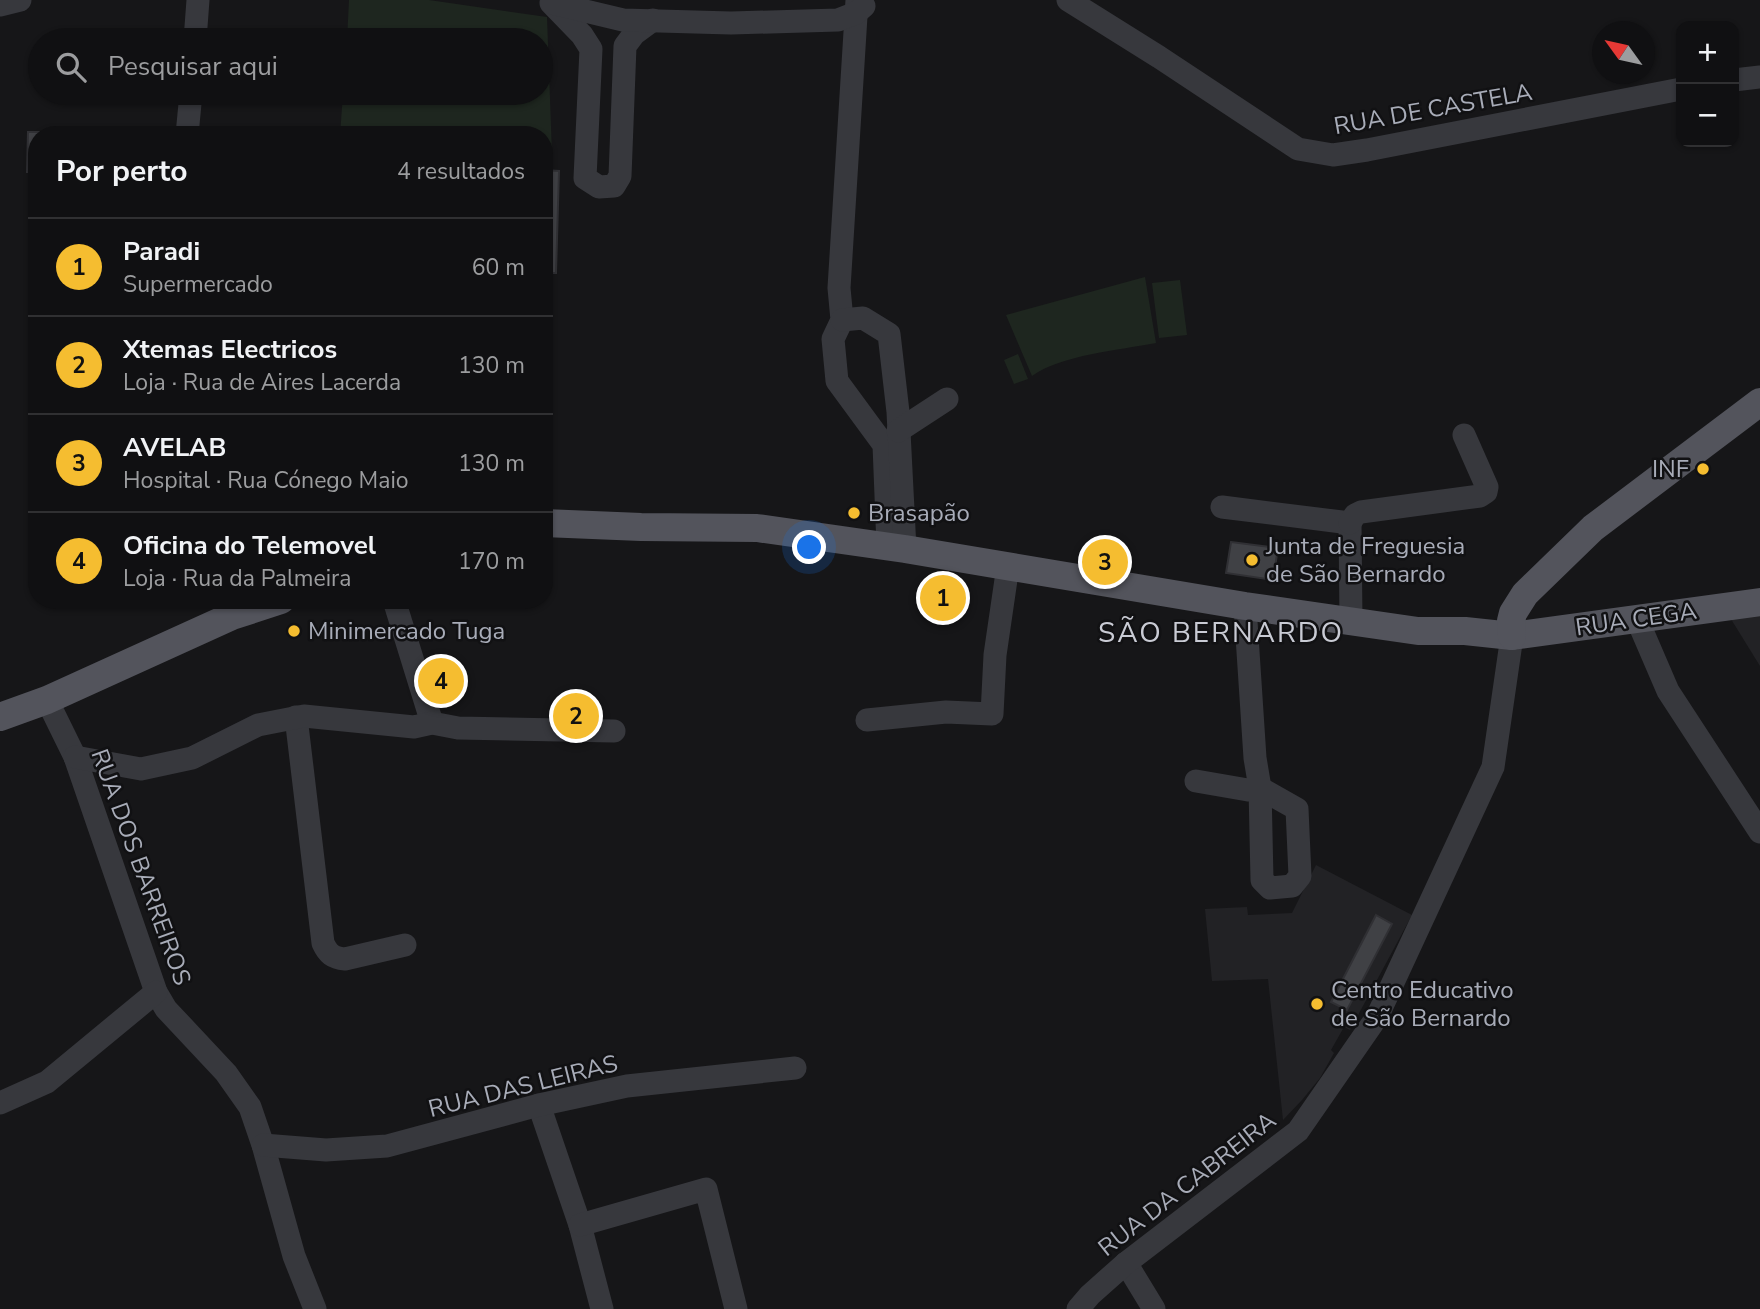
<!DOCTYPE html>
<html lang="pt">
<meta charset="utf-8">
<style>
body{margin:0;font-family:"Nunito Sans",sans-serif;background:#1e1e20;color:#f1f3f6}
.controls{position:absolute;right:21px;top:21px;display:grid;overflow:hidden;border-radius:14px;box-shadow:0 2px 5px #0004}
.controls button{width:63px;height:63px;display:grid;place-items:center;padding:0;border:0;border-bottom:2px solid #303032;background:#101012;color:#f1f3f6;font:35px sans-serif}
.compass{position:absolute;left:1592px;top:21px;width:63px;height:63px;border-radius:50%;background:#101012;box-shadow:0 2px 5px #0004;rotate:303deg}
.you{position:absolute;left:810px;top:548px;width:24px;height:24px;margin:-18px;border:5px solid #fff;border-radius:50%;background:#1a73e8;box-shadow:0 0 0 10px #1a73e833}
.badge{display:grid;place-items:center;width:46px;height:46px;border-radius:50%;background:#f5bd30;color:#111;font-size:23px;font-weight:700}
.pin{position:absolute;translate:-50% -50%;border:4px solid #fff;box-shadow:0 2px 7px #0006}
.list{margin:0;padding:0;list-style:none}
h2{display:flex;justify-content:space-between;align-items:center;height:91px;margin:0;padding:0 28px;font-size:30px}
h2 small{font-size:23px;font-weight:400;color:#9c9d9f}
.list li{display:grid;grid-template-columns:46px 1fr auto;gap:21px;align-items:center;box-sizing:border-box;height:98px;padding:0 28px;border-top:2px solid #303032}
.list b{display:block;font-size:26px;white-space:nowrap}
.list p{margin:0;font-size:23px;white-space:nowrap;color:#9c9d9f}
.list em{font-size:23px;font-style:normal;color:#9c9d9f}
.icon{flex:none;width:38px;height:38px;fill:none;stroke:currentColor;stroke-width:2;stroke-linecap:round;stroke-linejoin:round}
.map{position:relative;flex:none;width:1760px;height:1309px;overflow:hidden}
.search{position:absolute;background:#101012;box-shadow:0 2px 5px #0004;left:28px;top:28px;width:525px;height:77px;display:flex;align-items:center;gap:18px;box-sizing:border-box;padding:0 24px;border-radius:38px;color:#9c9d9f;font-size:26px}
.panel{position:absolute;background:#101012;box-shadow:0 2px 5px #0004;left:28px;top:126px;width:525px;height:483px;border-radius:28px}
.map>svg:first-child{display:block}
.built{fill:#222225}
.green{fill:#1e261f}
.building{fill:#404145;stroke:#303034;stroke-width:2}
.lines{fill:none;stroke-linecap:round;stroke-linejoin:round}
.minor{stroke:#37383d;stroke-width:23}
.major{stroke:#53545c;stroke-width:28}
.poi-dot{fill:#f5bd30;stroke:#111113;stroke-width:2.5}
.labels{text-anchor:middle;stroke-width:5;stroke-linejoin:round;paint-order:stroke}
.street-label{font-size:24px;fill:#a8acb8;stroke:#111113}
.poi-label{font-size:24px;fill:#a8acb8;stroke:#111113;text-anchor:start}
.quarter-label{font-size:28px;letter-spacing:2px;fill:#c9cbd4;stroke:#111113}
</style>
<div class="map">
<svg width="1760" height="1309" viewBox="0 0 1760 1309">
<rect width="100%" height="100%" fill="#161618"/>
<g class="built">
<polygon points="1760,615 1760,666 1731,619"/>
<polygon points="1316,865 1412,915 1350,1030 1344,1027 1331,1050 1334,1053 1320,1078 1302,1100 1283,1120 1268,979 1212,981 1205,909 1247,907 1248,915 1292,913"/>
</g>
<g class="green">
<polygon points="349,0 429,0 547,17 552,154 544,154 544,135 340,135 343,93 541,93 541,40 347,40"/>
<path d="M1145,277l11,66c-36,7 -95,12 -124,33l-26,-61z"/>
<polygon points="1180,280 1187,335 1159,338 1152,283"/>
<polygon points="1018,354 1028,379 1014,384 1004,360"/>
</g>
<g class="building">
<polygon points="28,132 54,132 54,135 37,135 37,172 27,172"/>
<polygon points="544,170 559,171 556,273 544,273"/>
<polygon points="1231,542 1278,548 1273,580 1226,573"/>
<polygon points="1376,915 1392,924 1347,1010 1331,1002"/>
</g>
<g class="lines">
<g class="minor">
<polyline points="857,0 839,288 842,320 833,339 837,381 884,445 888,546"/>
<polyline points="1068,0 1159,57 1298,149 1333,155 1367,150 1681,89"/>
<polyline points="551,3 582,35 591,49 585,178 599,187 614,186 620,176 625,46 634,34 653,20"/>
<polyline points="552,3 623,20 731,23 838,20 856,13 864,6"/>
<polyline points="0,5 20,0"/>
<polyline points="195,40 198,0"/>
<polyline points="1734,80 1760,77"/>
<polyline points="187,135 191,93"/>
<polyline points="842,320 863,318 889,334 898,412 905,549"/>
<polyline points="898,431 947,399"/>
<polyline points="1222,507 1350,523 1351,621"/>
<polyline points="1350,523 1355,515 1361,512 1480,496 1486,492 1487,487 1464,435"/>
<polyline points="394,600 432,723"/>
<polyline points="1637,619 1668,691 1760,832"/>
<polyline points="47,700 75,757 156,992 166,1009 226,1073 250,1107 263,1145 294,1256 315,1309"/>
<path d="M296,717l27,226c5,11 10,15 22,16l60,-14"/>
<polyline points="867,720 946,712 992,714 995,655 1008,566"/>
<polyline points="75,757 141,769 192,758 258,725 304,716 414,727 432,723 458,728 614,731"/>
<polyline points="1196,781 1248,790 1260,788 1297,809 1300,876 1292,886 1270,888 1262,880 1260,788 1255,758 1245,606"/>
<polyline points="0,1103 47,1082 156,992"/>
<polyline points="539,1105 580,1225 602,1309"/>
<polyline points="263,1145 326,1150 387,1146 539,1105 627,1086 795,1068"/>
<polyline points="580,1225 706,1189 736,1309"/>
<polyline points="1126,1263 1154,1309"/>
<polyline points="1078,1309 1090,1295 1126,1263 1298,1131 1377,1017 1493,767 1512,636"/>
</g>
<g class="major">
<polyline points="544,523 641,527 757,528 905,549 1245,606 1418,631 1465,631 1512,636 1760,602"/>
<polyline points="1512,636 1511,621 1513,613 1525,594 1593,528 1760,402"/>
<polyline points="0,717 47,700 232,616 281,600"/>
</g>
</g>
<g class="poi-dot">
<circle cx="1703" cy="469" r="7"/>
<circle cx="854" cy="513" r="7"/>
<circle cx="1252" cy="560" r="7"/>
<circle cx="294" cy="631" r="7"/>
<circle cx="1317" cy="1004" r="7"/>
</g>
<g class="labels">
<g class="street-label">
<text transform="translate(1433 109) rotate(-10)" y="8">RUA DE CASTELA</text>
<text transform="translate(1636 619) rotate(-8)" y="8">RUA CEGA</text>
<text transform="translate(141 867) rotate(70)" y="8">RUA DOS BARREIROS</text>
<text transform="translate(523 1086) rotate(-14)" y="8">RUA DAS LEIRAS</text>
<text transform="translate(1187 1184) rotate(-38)" y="8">RUA DA CABREIRA</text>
</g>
<g class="poi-label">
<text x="1689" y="477" text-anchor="end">INF</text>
<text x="868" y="521">Brasapão</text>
<text x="1266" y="554">Junta de Freguesia<tspan x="1266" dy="28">de São Bernardo</tspan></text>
<text x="308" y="639">Minimercado Tuga</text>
<text x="1331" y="998">Centro Educativo<tspan x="1331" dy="28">de São Bernardo</tspan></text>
</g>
<g class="quarter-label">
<text x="1221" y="642">SÃO BERNARDO</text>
</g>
</g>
</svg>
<div class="controls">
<button>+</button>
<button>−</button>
</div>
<svg class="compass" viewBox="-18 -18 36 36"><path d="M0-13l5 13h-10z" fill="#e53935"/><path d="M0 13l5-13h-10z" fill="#9c9d9f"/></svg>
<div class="you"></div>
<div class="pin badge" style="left:943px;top:598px">1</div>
<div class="pin badge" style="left:576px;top:716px">2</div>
<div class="pin badge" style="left:1105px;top:562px">3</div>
<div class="pin badge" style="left:441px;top:681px">4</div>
<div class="search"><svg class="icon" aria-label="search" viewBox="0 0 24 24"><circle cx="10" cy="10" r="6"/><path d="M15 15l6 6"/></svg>Pesquisar aqui</div>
<section class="panel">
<h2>Por perto<small>4 resultados</small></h2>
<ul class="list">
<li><span class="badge">1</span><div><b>Paradi</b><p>Supermercado</p></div><em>60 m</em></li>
<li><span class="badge">2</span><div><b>Xtemas Electricos</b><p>Loja · Rua de Aires Lacerda</p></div><em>130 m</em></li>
<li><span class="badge">3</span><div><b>AVELAB</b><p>Hospital · Rua Cónego Maio</p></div><em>130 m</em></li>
<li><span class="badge">4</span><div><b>Oficina do Telemovel</b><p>Loja · Rua da Palmeira</p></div><em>170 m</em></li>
</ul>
</section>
</div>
